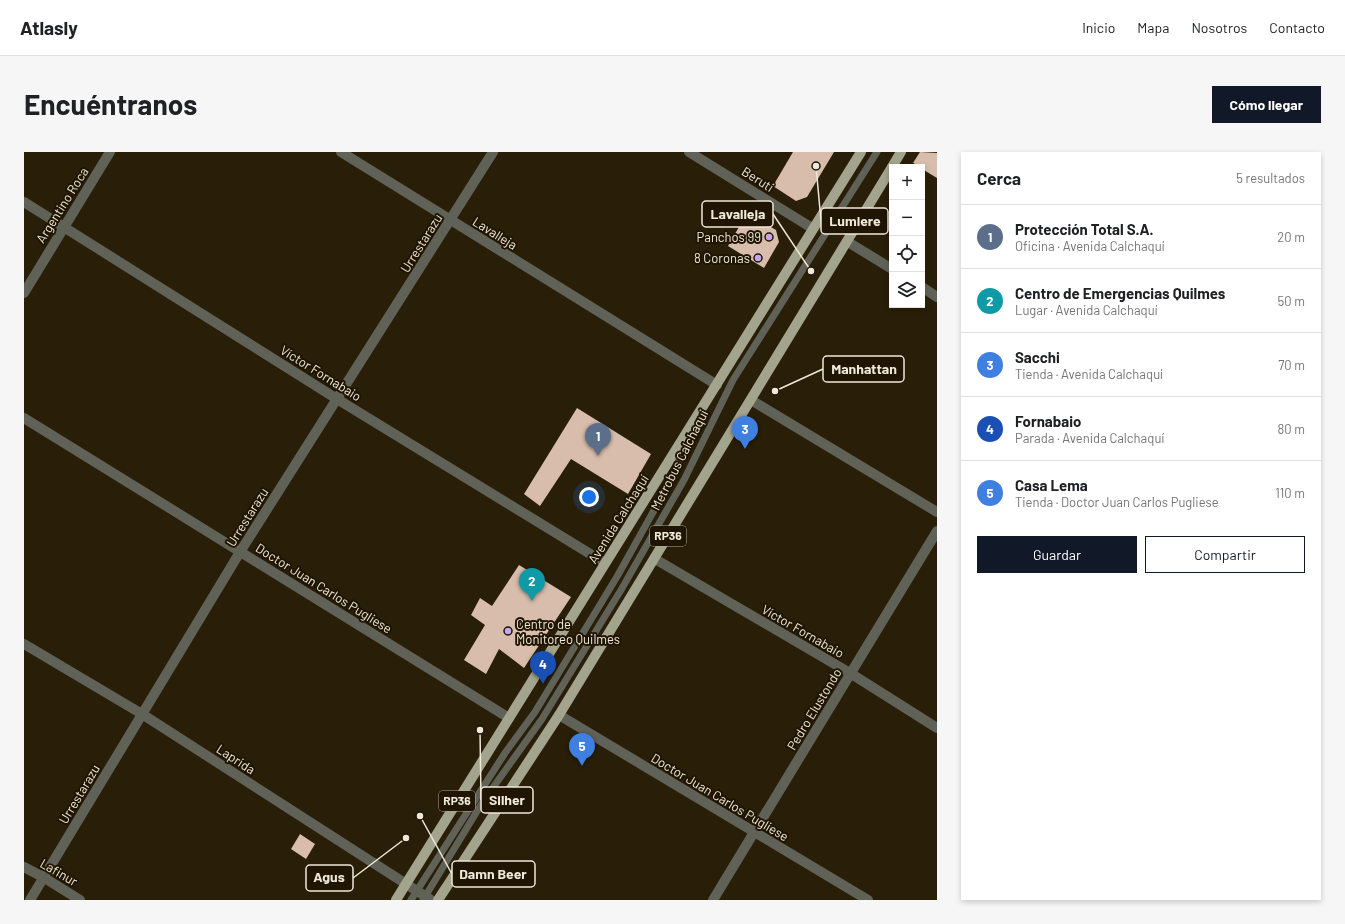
<!DOCTYPE html>
<html lang="es">
<meta charset="utf-8">
<style>
body{margin:0;font-family:Barlow,sans-serif;background:#f6f6f6;color:#202124}
.controls{position:absolute;right:12px;top:12px;display:grid;overflow:hidden;border-radius:0px;box-shadow:0 2px 6px #0003}
.controls button{width:36px;height:36px;display:grid;place-items:center;padding:0;border:0;border-bottom:1px solid #e0e0e0;background:#fff;color:#202124;font:20px sans-serif}
.you{position:absolute;left:565px;top:345px;width:14px;height:14px;margin:-10px;border:3px solid #fff;border-radius:50%;background:#1a73e8;box-shadow:0 0 0 6px #1a73e833}
.badge{display:grid;place-items:center;width:26px;height:26px;border-radius:50%;background:#111827;color:#fff;font-size:13px;font-weight:700}
.pin{position:absolute;translate:-50% -33px;filter:drop-shadow(0 1px 2px #0008)}
.pin::after{content:'';position:absolute;top:21px;width:14px;height:12px;background:inherit;clip-path:polygon(0 0,100% 0,50% 100%)}
.list{margin:0;padding:0;list-style:none}
h2{display:flex;justify-content:space-between;align-items:center;height:52px;margin:0;padding:0 16px;font-size:17px}
h2 small{font-size:13px;font-weight:400;color:#757577}
.list li{display:grid;grid-template-columns:26px 1fr auto;gap:12px;align-items:center;box-sizing:border-box;height:64px;padding:0 16px;border-top:1px solid #e0e0e0}
.list b{display:block;font-size:15px;white-space:nowrap}
.list p{margin:0;font-size:13px;white-space:nowrap;color:#757577}
.list em{font-size:13px;font-style:normal;color:#757577}
.actions{display:flex;gap:8px;padding:12px 16px}
.actions a{flex:1;padding:9px 0;border:1px solid #111827;border-radius:0px;text-align:center;font-size:14px;color:#111827}
.actions .main{background:#111827;color:#fff}
.icon{flex:none;width:22px;height:22px;fill:none;stroke:currentColor;stroke-width:2;stroke-linecap:round;stroke-linejoin:round}
.map{position:relative;flex:none;width:913px;height:748px;overflow:hidden;border-radius:0px}
header{display:flex;align-items:center;gap:24px;box-sizing:border-box;height:56px;padding:0 20px;background:#fff;border-bottom:1px solid #e0e0e0}
header strong{font-size:19px}
nav{display:flex;gap:22px;margin-inline-start:auto;font-size:14px}
.intro{display:flex;align-items:center;justify-content:space-between;box-sizing:border-box;height:96px;padding:0 24px}
h1{margin:0;font-size:28px}
.button{padding:10px 18px;border-radius:0px;background:#111827;color:#fff;font-size:14px;font-weight:700}
main{display:flex;gap:24px;padding:0 24px}
aside{flex:1;background:#fff;border-radius:0px;box-shadow:0 2px 6px #0003}
.map>svg:first-child{display:block}
.building{fill:#d8bdac}
.lines{fill:none;stroke-linecap:round;stroke-linejoin:round}
.service{stroke:#616257;stroke-width:7}
.minor{stroke:#616257;stroke-width:10}
.tertiary{stroke:#616257;stroke-width:10}
.primary{stroke:#a3a48d;stroke-width:10}
.poi-dot{fill:#c7a6ef;stroke:#1f1501;stroke-width:1.5}
.labels{text-anchor:middle;stroke-width:4;stroke-linejoin:round;paint-order:stroke}
.shield{fill:#1f1501;stroke:#b1a99a;stroke-width:1}
.shield-label{font-size:12px;font-weight:bold;fill:#efe8db}
.street-label{font-size:13px;fill:#efe8db;stroke:#1f1501}
.poi-label{font-size:13px;fill:#efe8db;stroke:#1f1501;text-anchor:end}
.leader{fill:none;stroke:#efe8db;stroke-width:1.5}
.callout-dot{fill:#efe8db;stroke:#1f1501;stroke-width:1.5}
.callout{fill:#1f1501;stroke:#efe8db;stroke-width:1.5}
.callout-label{font-size:14px;text-anchor:middle;font-weight:bold;fill:#efe8db}
</style>
<header>
<strong>Atlasly</strong>
<nav><a>Inicio</a><a>Mapa</a><a>Nosotros</a><a>Contacto</a></nav>
</header>
<div class="intro"><h1>Encuéntranos</h1><a class="button">Cómo llegar</a></div>
<main>
<div class="map">
<svg width="913" height="748" viewBox="0 0 913 748">
<rect width="100%" height="100%" fill="#291e08"/>
<g class="building">
<polygon points="769,0 810,0 783,45 772,49 749,34"/>
<polygon points="896,0 913,1 913,26 898,17 898,15 889,11"/>
<polygon points="723,61 752,78 755,90 740,116 704,94"/>
<polygon points="553,256 627,302 604,342 547,307 516,354 500,342"/>
<polygon points="495,413 547,445 500,516 475,497 462,522 440,508 461,473 447,463 456,446 468,454"/>
<polygon points="276,682 291,692 282,707 267,697"/>
</g>
<g class="lines">
<g class="service">
<polyline points="387,748 481,601 511,560 594,423 633,353 679,262"/>
<polyline points="399,748 458,651 518,567 597,438 660,328 709,228 853,0"/>
</g>
<g class="minor">
<polyline points="317,0 693,233"/>
<polyline points="665,0 788,76"/>
<polyline points="0,50 313,247 581,411"/>
<polyline points="824,90 868,117"/>
<polyline points="898,135 913,145"/>
<polyline points="0,141 86,0"/>
<polyline points="727,248 913,360"/>
<polyline points="0,266 485,566"/>
<polyline points="631,407 826,521 913,576"/>
<polyline points="535,563 844,748"/>
<polyline points="0,715 19,725 56,748"/>
<polyline points="6,748 216,400 469,0"/>
<polyline points="689,748 913,379"/>
</g>
<polyline class="tertiary" points="0,492 118,562 407,748"/>
<g class="primary">
<polyline points="868,15 877,0"/>
<polyline points="372,748 837,0"/>
<polyline points="414,748 535,563 868,15"/>
</g>
</g>
<g class="poi-dot">
<circle cx="745" cy="85" r="4"/>
<circle cx="734" cy="106" r="4"/>
<circle cx="484" cy="479" r="4"/>
</g>
<g class="labels">
<g class="shield">
<rect x="626" y="374" width="36" height="20" rx="3"/>
<rect x="415" y="639" width="36" height="20" rx="3"/>
</g>
<g class="shield-label">
<text x="644" y="388">RP36</text>
<text x="433" y="653">RP36</text>
</g>
<g class="street-label">
<text transform="translate(734 27) rotate(32)" y="5">Beruti</text>
<text transform="translate(38 53) rotate(-58)" y="5">Argentino Roca</text>
<text transform="translate(471 81) rotate(32)" y="5">Lavalleja</text>
<text transform="translate(397 91) rotate(-58)" y="5">Urrestarazu</text>
<text transform="translate(297 221) rotate(32)" y="5">Víctor Fornabaio</text>
<text transform="translate(655 308) rotate(-63)" y="5">Metrobus Calchaquí</text>
<text transform="translate(223 365) rotate(-58)" y="5">Urrestarazu</text>
<text transform="translate(594 367) rotate(-58)" y="5">Avenida Calchaquí</text>
<text transform="translate(300 436) rotate(32)" y="5">Doctor Juan Carlos Pugliese</text>
<text transform="translate(779 479) rotate(30)" y="5">Víctor Fornabaio</text>
<text transform="translate(790 557) rotate(-59)" y="5">Pedro Elustondo</text>
<text transform="translate(212 607) rotate(33)" y="5">Laprida</text>
<text transform="translate(55 642) rotate(-59)" y="5">Urrestarazu</text>
<text transform="translate(696 645) rotate(31)" y="5">Doctor Juan Carlos Pugliese</text>
<text transform="translate(35 720) rotate(30)" y="5">Lafinur</text>
</g>
<g class="poi-label">
<text x="737" y="90">Panchos 99</text>
<text x="726" y="111">8 Coronas</text>
<text x="492" y="477" text-anchor="start">Centro de<tspan x="492" dy="15">Monitoreo Quilmes</tspan></text>
</g>
</g>
<path class="leader" d="M787 119L749 62M792 14L797 69M751 239L799 217M456 578L457 648M396 664L428 722M382 686L329 726"/>
<g class="callout-dot">
<circle cx="787" cy="119" r="4"/>
<circle cx="792" cy="14" r="4"/>
<circle cx="751" cy="239" r="4"/>
<circle cx="456" cy="578" r="4"/>
<circle cx="396" cy="664" r="4"/>
<circle cx="382" cy="686" r="4"/>
</g>
<g class="callout">
<rect x="678" y="49" width="71" height="26" rx="4"/>
<rect x="797" y="56" width="67" height="26" rx="4"/>
<rect x="799" y="204" width="81" height="26" rx="4"/>
<rect x="457" y="635" width="52" height="26" rx="4"/>
<rect x="428" y="709" width="83" height="26" rx="4"/>
<rect x="282" y="713" width="47" height="26" rx="4"/>
</g>
<g class="callout-label">
<text x="714" y="67">Lavalleja</text>
<text x="831" y="74">Lumiere</text>
<text x="840" y="222">Manhattan</text>
<text x="483" y="653">Silher</text>
<text x="469" y="727">Damn Beer</text>
<text x="305" y="730">Agus</text>
</g>
</svg>
<div class="controls">
<button>+</button>
<button>−</button>
<button><svg class="icon" aria-label="locate" viewBox="0 0 24 24"><circle cx="12" cy="12" r="6"/><path d="M12 2v4M12 18v4M2 12h4M18 12h4"/></svg></button>
<button><svg class="icon" aria-label="layers" viewBox="0 0 24 24"><path d="M12 4l9 5-9 5-9-5zM3 14l9 5 9-5"/></svg></button>
</div>
<div class="you"></div>
<div class="pin badge" style="left:574px;top:304px;background:#5c6f8a">1</div>
<div class="pin badge" style="left:508px;top:449px;background:#0f9aa8">2</div>
<div class="pin badge" style="left:721px;top:297px;background:#3f7fe0">3</div>
<div class="pin badge" style="left:519px;top:532px;background:#1a4fb4">4</div>
<div class="pin badge" style="left:558px;top:614px;background:#3f7fe0">5</div>
</div>
<aside>
<h2>Cerca<small>5 resultados</small></h2>
<ul class="list">
<li><span class="badge" style="background:#5c6f8a">1</span><div><b>Protección Total S.A.</b><p>Oficina · Avenida Calchaquí</p></div><em>20 m</em></li>
<li><span class="badge" style="background:#0f9aa8">2</span><div><b>Centro de Emergencias Quilmes</b><p>Lugar · Avenida Calchaquí</p></div><em>50 m</em></li>
<li><span class="badge" style="background:#3f7fe0">3</span><div><b>Sacchi</b><p>Tienda · Avenida Calchaquí</p></div><em>70 m</em></li>
<li><span class="badge" style="background:#1a4fb4">4</span><div><b>Fornabaio</b><p>Parada · Avenida Calchaquí</p></div><em>80 m</em></li>
<li><span class="badge" style="background:#3f7fe0">5</span><div><b>Casa Lema</b><p>Tienda · Doctor Juan Carlos Pugliese</p></div><em>110 m</em></li>
</ul>
<div class="actions"><a class="main">Guardar</a><a>Compartir</a></div>
</aside>
</main>
